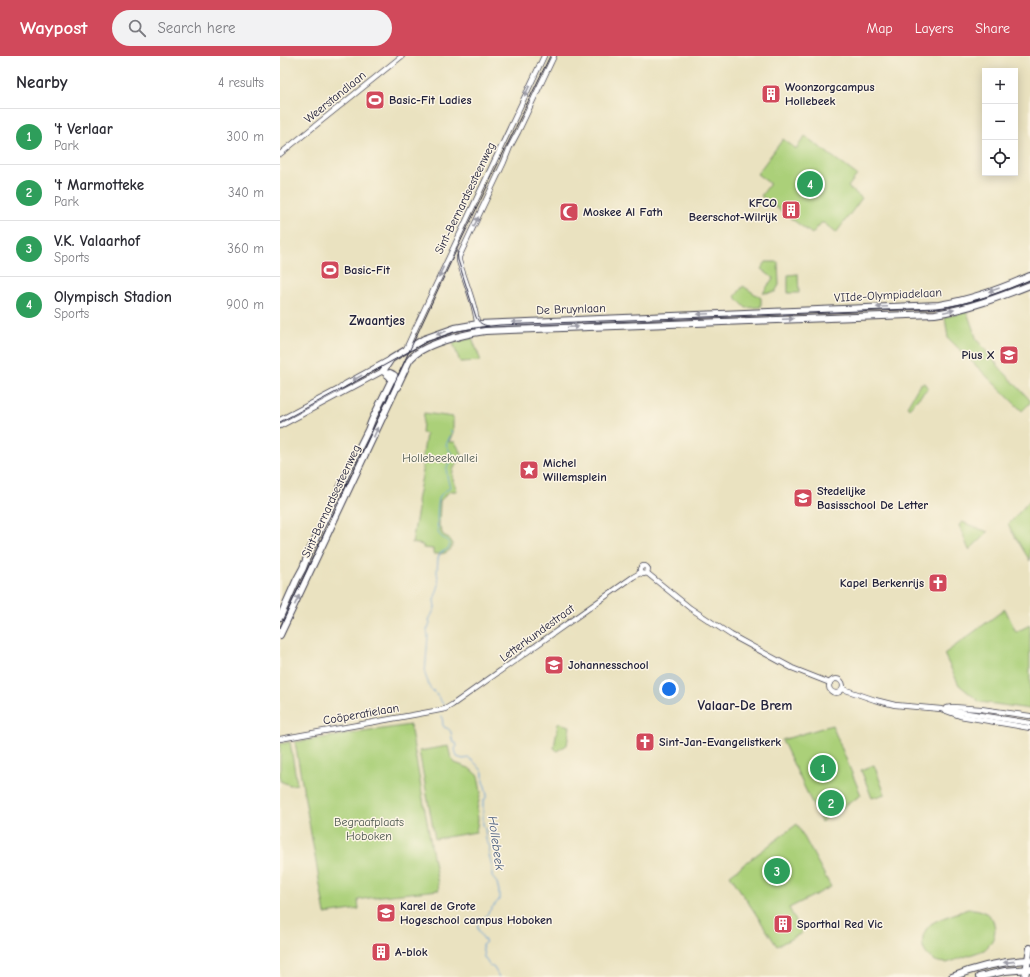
<!DOCTYPE html>
<meta charset="utf-8">
<style>
body{margin:0;font-family:"Comic Neue",sans-serif;background:#f2f2f3;color:#2b2b33}
.controls{position:absolute;right:12px;top:12px;display:grid;overflow:hidden;border-radius:0px;box-shadow:0 2px 10px #0003}
.controls button{width:36px;height:36px;display:grid;place-items:center;padding:0;border:0;border-bottom:1px solid #e1e1e2;background:#fff;color:#2b2b33;font:20px sans-serif}
.you{position:absolute;left:389px;top:633px;width:14px;height:14px;margin:-10px;border:3px solid #fff;border-radius:50%;background:#1a73e8;box-shadow:0 0 0 6px #1a73e833}
.badge{display:grid;place-items:center;width:26px;height:26px;border-radius:50%;background:#d1495b;color:#fff;font-size:13px;font-weight:700}
.pin{position:absolute;translate:-50% -50%;border:2px solid #fff;box-shadow:0 1px 4px #0006}
.list{margin:0;padding:0;list-style:none}
h2{display:flex;justify-content:space-between;align-items:center;height:52px;margin:0;padding:0 16px;font-size:17px}
h2 small{font-size:13px;font-weight:400;color:#7c7c81}
.list li{display:grid;grid-template-columns:26px 1fr auto;gap:12px;align-items:center;box-sizing:border-box;height:56px;padding:0 16px;border-top:1px solid #e1e1e2}
.list b{display:block;font-size:15px;white-space:nowrap}
.list p{margin:0;font-size:13px;white-space:nowrap;color:#7c7c81}
.list em{font-size:13px;font-style:normal;color:#7c7c81}
.icon{flex:none;width:22px;height:22px;fill:none;stroke:currentColor;stroke-width:2;stroke-linecap:round;stroke-linejoin:round}
.map{position:relative;flex:none;width:750px;height:921px;overflow:hidden}
header{display:flex;align-items:center;gap:24px;box-sizing:border-box;height:56px;padding:0 20px;background:#d1495b;color:#fff}
header strong{font-size:19px}
nav{display:flex;gap:22px;margin-inline-start:auto;font-size:14px}
.search{width:280px;height:36px;background:#f2f2f3;display:flex;align-items:center;gap:10px;box-sizing:border-box;padding:0 14px;border-radius:22px;color:#7c7c81;font-size:15px}
main{display:flex}
aside{flex:1;background:#fff}
.map>svg:first-child{display:block}
.green{fill:#abd079;stroke:#66795a}
.lines{fill:none;stroke-linecap:round;stroke-linejoin:round}
.stream{stroke:#6ba1d8;stroke-width:1}
.minor-casing{stroke:#403f4f;stroke-width:6}
.major-casing{stroke:#403f4f;stroke-width:8}
.minor{stroke:#fff;stroke-width:4.5}
.major{stroke:#fff;stroke-width:6}
.tram{stroke:#22223b;stroke-width:1}
.oneway{fill:#9c9ca7}
.labels{text-anchor:middle;stroke-width:3;stroke-linejoin:round;paint-order:stroke}
.poi-label{font-size:12px;font-weight:bold;fill:#22223b;stroke:#fcf5e5;text-anchor:start}
.street-label{font-size:12px;fill:#22223b;stroke:#fcf5e5}
.park-label{font-size:12px;fill:#4b564e;stroke:#fcf5e5}
.neighbourhood-label{font-size:13px;font-weight:bold;fill:#22223b;stroke:#fcf5e5}
.water-label{font-size:13px;font-style:italic;fill:#3f557a;stroke:#fcf5e5}
.quarter-label{font-size:14px;font-weight:bold;fill:#22223b;stroke:#fcf5e5}
</style>
<header>
<strong>Waypost</strong>
<div class="search"><svg class="icon" aria-label="search" viewBox="0 0 24 24"><circle cx="10" cy="10" r="6"/><path d="M15 15l6 6"/></svg>Search here</div>
<nav><a>Map</a><a>Layers</a><a>Share</a></nav>
</header>
<main>
<aside>
<h2>Nearby<small>4 results</small></h2>
<ul class="list">
<li><span class="badge" style="background:#2e9e5b">1</span><div><b>'t Verlaar</b><p>Park</p></div><em>300 m</em></li>
<li><span class="badge" style="background:#2e9e5b">2</span><div><b>'t Marmotteke</b><p>Park</p></div><em>340 m</em></li>
<li><span class="badge" style="background:#2e9e5b">3</span><div><b>V.K. Valaarhof</b><p>Sports</p></div><em>360 m</em></li>
<li><span class="badge" style="background:#2e9e5b">4</span><div><b>Olympisch Stadion</b><p>Sports</p></div><em>900 m</em></li>
</ul>
</aside>
<div class="map">
<svg width="750" height="921" viewBox="0 0 750 921">
<rect width="100%" height="100%" fill="#fcf5e5"/>
<filter id="ink" filterUnits="userSpaceOnUse"><feTurbulence type="fractalNoise" baseFrequency=".025" numOctaves="2"/><feDisplacementMap in="SourceGraphic" scale="8" xChannelSelector="R" yChannelSelector="G"/><feConvolveMatrix kernelMatrix="1 2 1 2 8 2 1 2 1" color-interpolation-filters="sRGB"/></filter>
<filter id="wash" filterUnits="userSpaceOnUse"><feTurbulence type="fractalNoise" baseFrequency=".012" numOctaves="4" result="noise"/><feDisplacementMap in="SourceGraphic" scale="16" xChannelSelector="R" yChannelSelector="G"/><feGaussianBlur stdDeviation="0.9" result="paint"/><feColorMatrix in="noise" values="0 0 0 0 0 0 0 0 0 0 0 0 0 0 0 0 0 1.4 0 .05"/><feComposite in="paint" operator="in"/></filter>
<g filter="url(#wash)">
<rect width="100%" height="100%" fill="#eae2c0"/>
<g class="green">
<polygon points="525,80 577,119 568,131 582,142 556,177 544,167 541,167 532,178 481,140 489,129 489,127 477,118 503,83 515,92 517,92"/>
<polygon points="486,206 498,206 499,229 495,236 483,237 493,222 481,213"/>
<polygon points="518,218 519,237 508,237 508,219"/>
<polygon points="463,230 481,242 481,251 466,252 455,241"/>
<polygon points="687,256 697,284 721,313 750,344 750,347 742,355 668,282 665,261"/>
<polygon points="192,282 201,305 180,306 173,287"/>
<polygon points="644,327 648,332 629,352 627,350 640,328"/>
<path d="M144,357l29,4v15l-4,10h6l7,12c-2,7 -8,12 -9,17 -2,8 3,13 4,20h-7l-10,10 -1,24 4,10 6,3 4,6c-4,10 -10,10 -20,10v-5l-10,-1v-3l-11,-2 6,-34 -1,-8 6,-30 -1,-10 4,-27 -4,-1z"/>
<polygon points="750,444 750,505 728,469"/>
<polygon points="682,466 708,476 689,494 679,469"/>
<polygon points="725,553 736,576 750,569 750,653 700,646 679,629 664,598"/>
<polygon points="278,667 290,670 287,689 277,695 274,692"/>
<polygon points="130,669 159,834 101,840 78,844 79,853 45,858 15,686"/>
<polygon points="552,669 581,739 541,766 502,684"/>
<polygon points="10,686 17,728 10,729 0,725 0,688"/>
<polygon points="168,690 171,702 175,707 189,712 198,720 201,736 197,753 198,764 196,776 155,783 139,695"/>
<polygon points="594,709 605,738 592,742 581,714"/>
<polygon points="517,768 551,831 509,852 522,877 497,890 450,819"/>
<path d="M688,853c27,-2 36,25 16,41l-37,13c-5,0 -11,-1 -15,-4 -13,-8 -12,-26 -1,-35 8,-6 27,-11 37,-15z"/>
</g>
<g class="lines">
<g class="stream">
<path d="M163,648l-9,-13 -3,-1 -1,-2 -5,-14 3,-38 -1,-6 3,-6 -1,-4 6,-12 -1,-8 5,-15 -2,-13 1,-14 2,-5 8,-4 2,-4c-2,-6 -8,-6 -11,-11 -3,-7 -2,-32 1,-38 2,-3 7,-6 10,-9 -2,-7 -6,-17 -1,-24 1,-2 3,-3 4,-6v-3c-4,-2 -4,-6 -7,-9l6,-13 -2,-2"/>
<path d="M162,660l1,9 1,2c10,3 6,8 9,15l3,1 1,3 -2,3 2,8 6,2 6,-1c5,3 10,9 14,14v10l2,4 2,9 -4,8v22l2,3 1,12 4,7 -1,8 3,11v11l5,6 2,8v9l-9,10 -5,7 -2,3 -5,2c-2,8 3,13 8,20l-4,3 2,12 5,8 5,3 5,9"/>
</g>
</g>
</g>
<g filter="url(#ink)">
<g class="lines">
<g class="minor-casing">
<g id="minor">
<polyline points="0,98 122,0"/>
<path d="M198,276c-1,-24 -12,-48 -19,-71v-4l45,-95 6,-15 8,-15 36,-76"/>
<polyline points="126,293 136,271 264,0"/>
<polyline points="0,364 59,333 65,328 109,304"/>
<polyline points="0,370 103,315"/>
<path d="M360,517v-4c2,-4 6,-4 8,0l-1,4"/>
<polyline points="367,517 410,552 451,579 512,612 550,627"/>
<circle cx="556" cy="630" r="7"/>
<polyline points="563,633 595,644 615,649 661,653 680,660 750,672"/>
<polyline points="666,652 673,651 701,653 750,660"/>
<polyline points="668,654 750,667"/>
<polyline points="0,683 155,655 165,653 172,649 353,521 360,517 363,518 367,517"/>
</g>
</g>
<g class="major-casing">
<g id="major">
<path d="M107,318l3,-1c6,2 8,7 8,14"/>
<path d="M112,323l-5,-5 -4,-3 8,-12 33,-20 31,-11 23,-4 461,-19c31,-5 62,-16 91,-29"/>
<polyline points="0,561 17,523 23,512 29,496 56,440 63,426 67,416 88,374 92,364 112,323"/>
<path d="M0,579l129,-274c11,-17 56,-27 76,-30l450,-17c33,-5 65,-17 95,-29"/>
<path d="M672,921c25,-10 51,-16 78,-17"/>
<polyline points="699,921 725,915 750,913"/>
<polyline points="745,921 750,892"/>
</g>
</g>
<use href="#minor" class="minor"/>
<use href="#major" class="major"/>
<g class="tram">
<path d="M177,194l1,10 18,57c3,6 6,8 13,9"/>
<path d="M0,366l71,-38 75,-42 32,-11 23,-4 19,-2 437,-17c31,-3 65,-16 93,-28"/>
<polyline points="0,572 175,197 270,0"/>
</g>
</g>
<defs><path id="oneway-solid" d="M-6-.8H1V-3.2L6.5 0L1 3.2V.8H-6Z"/></defs>
<g class="oneway">
<use href="#oneway-solid" transform="translate(247 35) rotate(116)"/>
<use href="#oneway-solid" transform="translate(196 166) rotate(-65)"/>
<use href="#oneway-solid" transform="translate(161 216) rotate(115)"/>
<use href="#oneway-solid" transform="translate(714 234) rotate(161)"/>
<use href="#oneway-solid" transform="translate(602 251) rotate(178)"/>
<use href="#oneway-solid" transform="translate(669 255) rotate(-12)"/>
<use href="#oneway-solid" transform="translate(423 258) rotate(178)"/>
<use href="#oneway-solid" transform="translate(508 263) rotate(-2)"/>
<use href="#oneway-solid" transform="translate(237 266) rotate(178)"/>
<use href="#oneway-solid" transform="translate(293 271) rotate(-2)"/>
<use href="#oneway-solid" transform="translate(161 277) rotate(161)"/>
<use href="#oneway-solid" transform="translate(77 322) rotate(151)"/>
<use href="#oneway-solid" transform="translate(96 376) rotate(-65)"/>
<use href="#oneway-solid" transform="translate(17 544) rotate(-65)"/>
<use href="#oneway-solid" transform="translate(729 906) rotate(174)"/>
</g>
</g>
<defs>
<g id="building-square" transform="scale(1)"><rect x="-9" y="-9" width="18" height="18" rx="4" fill="#d1495b" stroke="#fcf5e5"/><path d="M-4-6H4V6H1V3H-1V6H-4ZM-2.5-4.3h1.7v1.8h-1.7ZM.8-4.3h1.7v1.8H.8ZM-2.5-1h1.7V.8h-1.7ZM.8-1h1.7V.8H.8Z" fill="#fff"/></g>
<g id="stadium-square" transform="scale(1)"><rect x="-9" y="-9" width="18" height="18" rx="4" fill="#d1495b" stroke="#fcf5e5"/><path d="M0-5a6.5 5 0 1 0 0 10a6.5 5 0 1 0 0-10ZM-3.5-1.8h7v3.6h-7Z" fill="#fff"/></g>
<g id="mosque-square" transform="scale(1)"><rect x="-9" y="-9" width="18" height="18" rx="4" fill="#d1495b" stroke="#fcf5e5"/><path d="M3.5-4.9A6 6 0 1 0 3.5 4.9A5 5 0 1 1 3.5-4.9Z" fill="#fff"/></g>
<g id="school-square" transform="scale(1)"><rect x="-9" y="-9" width="18" height="18" rx="4" fill="#d1495b" stroke="#fcf5e5"/><path d="M0-5L7-2L0 1L-7-2ZM-4 1L0 2.5L4 1V4Q0 6-4 4Z" fill="#fff"/></g>
<g id="sight-square" transform="scale(1)"><rect x="-9" y="-9" width="18" height="18" rx="4" fill="#d1495b" stroke="#fcf5e5"/><path d="M0-6L1.8-2.2L6-1.7L2.9 1.2L3.7 5.4L0 3.3L-3.7 5.4L-2.9 1.2L-6-1.7L-1.8-2.2Z" fill="#fff"/></g>
<g id="church-square" transform="scale(1)"><rect x="-9" y="-9" width="18" height="18" rx="4" fill="#d1495b" stroke="#fcf5e5"/><path d="M-1.2-6h2.4v3.5h3.3v2.4h-3.3V6h-2.4V-.1h-3.3v-2.4h3.3Z" fill="#fff"/></g>
</defs>
<g fill-rule="evenodd">
<use href="#building-square" x="491" y="38"/>
<use href="#stadium-square" x="95" y="44"/>
<use href="#building-square" x="511" y="154"/>
<use href="#mosque-square" x="289" y="156"/>
<use href="#stadium-square" x="50" y="214"/>
<use href="#school-square" x="729" y="299"/>
<use href="#sight-square" x="249" y="414"/>
<use href="#school-square" x="523" y="442"/>
<use href="#church-square" x="658" y="527"/>
<use href="#school-square" x="274" y="609"/>
<use href="#church-square" x="365" y="686"/>
<use href="#school-square" x="106" y="857"/>
<use href="#building-square" x="503" y="868"/>
<use href="#building-square" x="101" y="896"/>
</g>
<g class="labels">
<g class="poi-label">
<text x="505" y="35">Woonzorgcampus<tspan x="505" dy="14">Hollebeek</tspan></text>
<text x="109" y="48">Basic-Fit Ladies</text>
<text x="497" y="151" text-anchor="end">KFCO<tspan x="497" dy="14">Beerschot-Wilrijk</tspan></text>
<text x="303" y="160">Moskee Al Fath</text>
<text x="64" y="218">Basic-Fit</text>
<text x="715" y="303" text-anchor="end">Pius X</text>
<text x="263" y="411">Michel<tspan x="263" dy="14">Willemsplein</tspan></text>
<text x="537" y="439">Stedelijke<tspan x="537" dy="14">Basisschool De Letter</tspan></text>
<text x="644" y="531" text-anchor="end">Kapel Berkenrijs</text>
<text x="288" y="613">Johannesschool</text>
<text x="379" y="690">Sint-Jan-Evangelistkerk</text>
<text x="120" y="854">Karel de Grote<tspan x="120" dy="14">Hogeschool campus Hoboken</tspan></text>
<text x="517" y="872">Sporthal Red Vic</text>
<text x="115" y="900">A-blok</text>
</g>
<g class="street-label">
<text transform="translate(55 41) rotate(-39)" y="4">Weerstandlaan</text>
<text transform="translate(185 142) rotate(-64)" y="4">Sint-Bernardsesteenweg</text>
<text transform="translate(608 239) rotate(-3)" y="4">VIIde-Olympiadelaan</text>
<text transform="translate(291 253) rotate(-2)" y="4">De Bruynlaan</text>
<text transform="translate(51 445) rotate(-65)" y="4">Sint-Bernardsesteenweg</text>
<text transform="translate(257 577) rotate(-36)" y="4">Letterkundestraat</text>
<text transform="translate(81 658) rotate(-10)" y="4">Coöperatielaan</text>
</g>
<g class="park-label">
<text x="160" y="406">Hollebeekvallei</text>
<text x="89" y="770">Begraafplaats<tspan x="89" dy="14">Hoboken</tspan></text>
</g>
<g class="neighbourhood-label">
<text x="97" y="269">Zwaantjes</text>
</g>
<g class="water-label">
<text transform="translate(217 787) rotate(82)" y="5">Hollebeek</text>
</g>
<g class="quarter-label">
<text x="465" y="654">Valaar-De Brem</text>
</g>
</g>
</svg>
<div class="controls">
<button>+</button>
<button>−</button>
<button><svg class="icon" aria-label="locate" viewBox="0 0 24 24"><circle cx="12" cy="12" r="6"/><path d="M12 2v4M12 18v4M2 12h4M18 12h4"/></svg></button>
</div>
<div class="you"></div>
<div class="pin badge" style="left:543px;top:712px;background:#2e9e5b">1</div>
<div class="pin badge" style="left:551px;top:747px;background:#2e9e5b">2</div>
<div class="pin badge" style="left:497px;top:815px;background:#2e9e5b">3</div>
<div class="pin badge" style="left:530px;top:128px;background:#2e9e5b">4</div>
</div>
</main>
